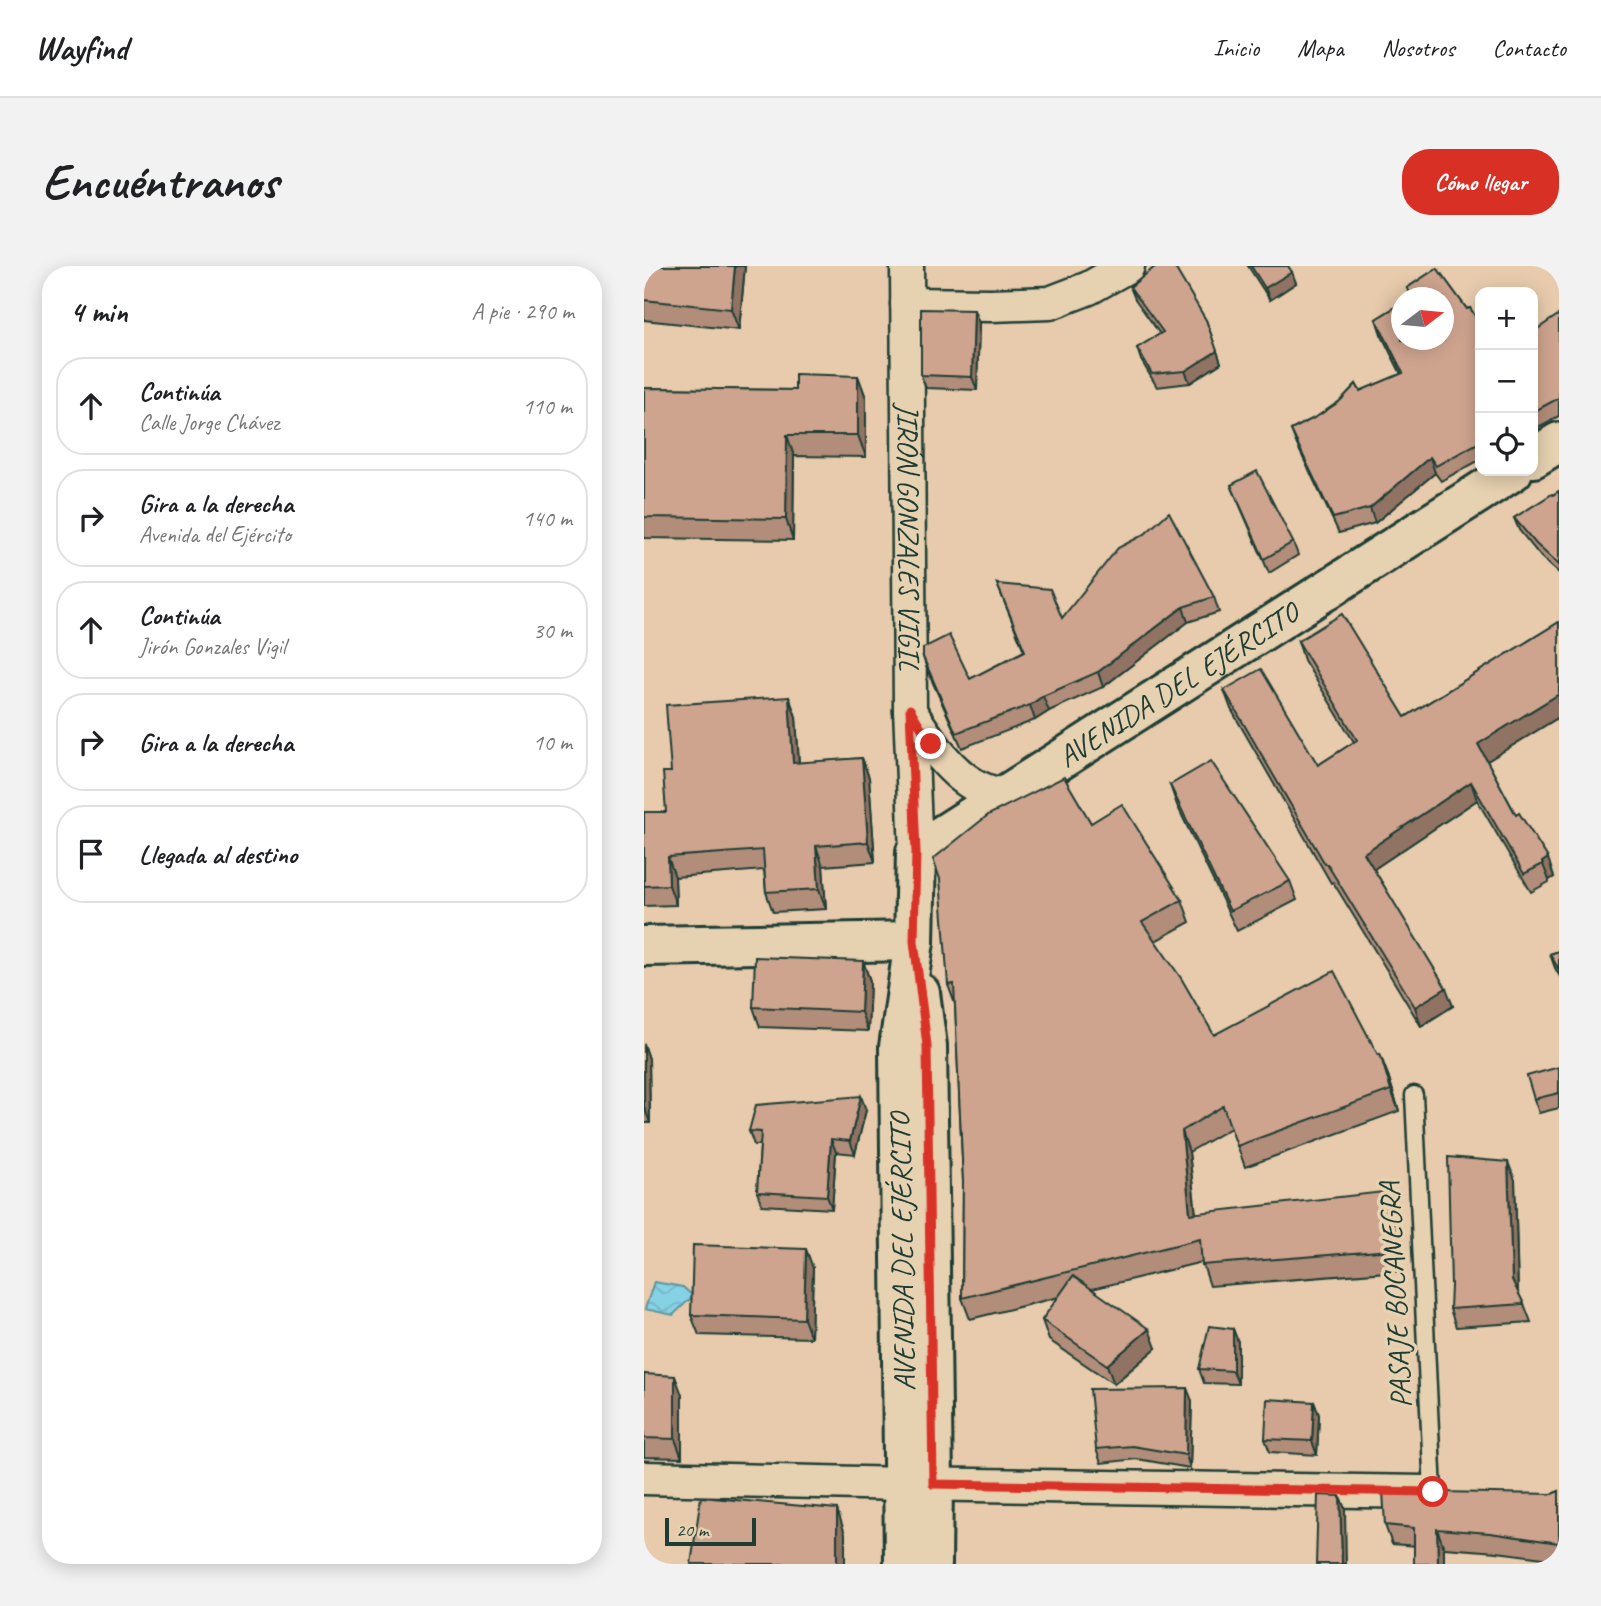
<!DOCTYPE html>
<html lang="es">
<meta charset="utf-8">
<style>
body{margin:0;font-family:Caveat,sans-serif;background:#f2f2f2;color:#202124}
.controls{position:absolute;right:21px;top:21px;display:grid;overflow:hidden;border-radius:14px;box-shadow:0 4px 18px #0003}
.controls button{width:63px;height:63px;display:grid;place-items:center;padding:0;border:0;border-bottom:2px solid #e0e0e0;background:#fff;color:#202124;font:35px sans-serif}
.compass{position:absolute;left:747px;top:21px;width:63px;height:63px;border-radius:50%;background:#fff;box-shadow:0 4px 18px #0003;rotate:74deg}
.scale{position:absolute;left:21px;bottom:18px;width:91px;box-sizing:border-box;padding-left:7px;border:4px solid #1f3d34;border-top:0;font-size:19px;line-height:24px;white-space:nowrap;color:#1f3d34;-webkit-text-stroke:5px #e6d1b0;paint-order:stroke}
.stop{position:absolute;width:21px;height:21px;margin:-16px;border:5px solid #d93025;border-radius:50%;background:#fff}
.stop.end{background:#d93025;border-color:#fff;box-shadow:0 2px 7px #0008}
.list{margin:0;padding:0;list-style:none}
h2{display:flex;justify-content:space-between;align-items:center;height:91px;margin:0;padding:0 28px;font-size:30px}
h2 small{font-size:23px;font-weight:400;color:#757577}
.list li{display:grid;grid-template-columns:46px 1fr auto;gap:21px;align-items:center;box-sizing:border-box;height:98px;margin:0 14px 14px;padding:0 14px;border:2px solid #e0e0e0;border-radius:28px}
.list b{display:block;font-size:26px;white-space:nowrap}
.list p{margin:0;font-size:23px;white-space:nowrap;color:#757577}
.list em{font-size:23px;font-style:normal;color:#757577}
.icon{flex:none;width:38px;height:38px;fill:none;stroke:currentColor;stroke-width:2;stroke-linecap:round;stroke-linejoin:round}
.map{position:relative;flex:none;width:915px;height:1298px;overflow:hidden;border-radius:28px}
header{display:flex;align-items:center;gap:42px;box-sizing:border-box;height:98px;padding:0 35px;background:#fff;border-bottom:2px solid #e0e0e0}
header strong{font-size:33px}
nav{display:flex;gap:38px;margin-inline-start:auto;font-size:24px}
.intro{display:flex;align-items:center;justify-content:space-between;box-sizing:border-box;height:168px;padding:0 42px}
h1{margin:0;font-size:49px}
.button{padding:18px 32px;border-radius:28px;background:#d93025;color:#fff;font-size:24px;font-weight:700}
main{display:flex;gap:42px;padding:0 42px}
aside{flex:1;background:#fff;border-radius:28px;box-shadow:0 4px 18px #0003}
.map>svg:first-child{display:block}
.water{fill:url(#water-waves);stroke:#5d969e;stroke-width:2}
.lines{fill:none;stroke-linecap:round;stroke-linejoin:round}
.service-casing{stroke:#1f3d34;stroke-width:21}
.minor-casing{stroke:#1f3d34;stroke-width:37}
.tertiary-casing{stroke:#1f3d34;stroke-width:44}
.secondary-casing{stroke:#1f3d34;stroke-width:44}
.service{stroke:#e6d1b0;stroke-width:16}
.minor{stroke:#e6d1b0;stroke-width:32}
.tertiary{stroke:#e6d1b0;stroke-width:38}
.secondary{stroke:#e6d1b0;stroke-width:38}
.wall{fill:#b18d7a;stroke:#1f3d34;stroke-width:2}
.shaded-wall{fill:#907363;stroke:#1f3d34;stroke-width:2}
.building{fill:#cea48e;stroke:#1f3d34;stroke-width:2}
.route{stroke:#d93025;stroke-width:9}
.labels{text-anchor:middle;stroke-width:7;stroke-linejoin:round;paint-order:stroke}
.street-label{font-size:30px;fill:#1f3d34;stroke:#e6d1b0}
</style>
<header>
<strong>Wayfind</strong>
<nav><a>Inicio</a><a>Mapa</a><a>Nosotros</a><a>Contacto</a></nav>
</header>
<div class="intro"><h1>Encuéntranos</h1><a class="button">Cómo llegar</a></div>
<main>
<aside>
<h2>4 min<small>A pie · 290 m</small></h2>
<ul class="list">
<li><svg class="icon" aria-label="ahead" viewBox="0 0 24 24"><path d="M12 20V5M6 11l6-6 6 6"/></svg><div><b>Continúa</b><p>Calle Jorge Chávez</p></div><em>110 m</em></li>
<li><svg class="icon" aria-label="right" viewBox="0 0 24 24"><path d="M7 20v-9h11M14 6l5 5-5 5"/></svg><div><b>Gira a la derecha</b><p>Avenida del Ejército</p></div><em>140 m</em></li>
<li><svg class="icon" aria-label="ahead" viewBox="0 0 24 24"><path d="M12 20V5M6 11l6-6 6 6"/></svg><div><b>Continúa</b><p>Jirón Gonzales Vigil</p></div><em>30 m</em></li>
<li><svg class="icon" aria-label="right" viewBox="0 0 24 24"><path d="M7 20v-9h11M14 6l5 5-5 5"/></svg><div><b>Gira a la derecha</b></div><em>10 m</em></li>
<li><svg class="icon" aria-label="arrive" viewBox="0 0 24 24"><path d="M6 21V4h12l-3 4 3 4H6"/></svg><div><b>Llegada al destino</b></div></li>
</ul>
</aside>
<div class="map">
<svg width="915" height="1298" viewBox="0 0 915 1298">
<defs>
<pattern id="water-waves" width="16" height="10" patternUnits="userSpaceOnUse" patternTransform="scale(1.75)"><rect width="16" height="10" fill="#86d2e5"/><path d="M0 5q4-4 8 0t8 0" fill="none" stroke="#73b5c5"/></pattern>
</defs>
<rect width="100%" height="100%" fill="#e7cbac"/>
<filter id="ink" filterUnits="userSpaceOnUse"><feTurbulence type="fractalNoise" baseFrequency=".0143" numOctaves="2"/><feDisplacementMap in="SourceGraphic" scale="14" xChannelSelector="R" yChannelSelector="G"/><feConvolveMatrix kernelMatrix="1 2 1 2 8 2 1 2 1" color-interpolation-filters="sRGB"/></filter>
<g filter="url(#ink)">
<polygon class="water" points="10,1016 39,1021 49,1030 29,1049 1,1043"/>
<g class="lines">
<g class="service-casing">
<polyline id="service" points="770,829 789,1226"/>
</g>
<g class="minor-casing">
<g id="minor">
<path id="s1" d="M263,0l3,443 6,143"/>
<polyline points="263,38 347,39 406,37 445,22 484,0"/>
<path d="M266,445c18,28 40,64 72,78 7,3 15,5 22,7"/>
<polyline points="0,1212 260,1218 782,1226"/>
</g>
</g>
<g class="tertiary-casing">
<polyline id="tertiary" points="0,680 270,675"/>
</g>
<g class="secondary-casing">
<g id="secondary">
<polyline points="889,192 915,176"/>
<polyline points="276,727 283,780 289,1218 288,1298"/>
<path id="s2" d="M260,1298l-5,-517 15,-106 2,-89 597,-381"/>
</g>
</g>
<use href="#service" class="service"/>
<use href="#minor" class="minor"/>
<use href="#tertiary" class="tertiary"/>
<use href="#secondary" class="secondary"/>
</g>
<g class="wall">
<polygon points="0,0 101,0 95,64 0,54"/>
<polygon points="604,0 644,0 652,17 626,34"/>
<polygon points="793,2 823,43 826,42 836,58 836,194 797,215 791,207 731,257 695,267 653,179 647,164 674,150 696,135 712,118 716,125 757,108 737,68 732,53 758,37 758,74 800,74 800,32 766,32 763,22"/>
<polygon points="486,21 562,54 577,97 546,117 513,121 497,94 493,82 516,68 491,33"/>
<polygon points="915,51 915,150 889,164 889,66"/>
<polygon points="335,57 333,124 282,122 277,109"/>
<polygon points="214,110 222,132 222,191 150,190 149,274 0,272 0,122 151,124"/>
<polygon points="587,219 649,276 654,289 625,307"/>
<polygon points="915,225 915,307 897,291 875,264 870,252"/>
<polygon points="353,318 418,352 570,331 575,346 544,356 459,421 405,445 391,454 318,482 284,406 279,391 326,413 380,385"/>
<polygon points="915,356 915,451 843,495 872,549 910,611 905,614 905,616 887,626 833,534 730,603 809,740 777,760 689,616 687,617 587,443 580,424 674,499 710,476 660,394 654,375 761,451"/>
<polygon points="145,431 152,451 155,497 218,492 225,512 231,596 179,600 182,643 129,646 122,626 120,604 31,611 32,639 0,640 0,546 22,546 27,506"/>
<polygon points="526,519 646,615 653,634 593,665 533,539"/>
<polygon points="447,557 538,634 546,656 511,675 570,769 744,809 755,845 601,901 587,862 545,886 552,948 755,947 755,1005 566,1020 558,996 448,1023 512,1082 470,1118 405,1074 398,1054 415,1031 326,1053 318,1032 319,915 311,738 304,719"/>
<polygon points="915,685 915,709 911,702 906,688"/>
<polygon points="219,695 226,715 224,765 116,761 109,741"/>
<polygon points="0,778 5,793 6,857 0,857"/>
<polygon points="915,801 915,842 895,847 890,833"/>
<polygon points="222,844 211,888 192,886 188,943 118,939 113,926 116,879 110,879 105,865"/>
<polygon points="871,914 874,1027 880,1038 887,1056 812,1061 806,1043"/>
<polygon points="169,1002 167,1072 55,1069 47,1049"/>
<polygon points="589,1063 594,1076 594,1118 560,1117 555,1103"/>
<polygon points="0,1108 38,1129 38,1192 0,1191"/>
<polygon points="548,1135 546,1202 493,1193 457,1197 452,1183"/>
<polygon points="670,1136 675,1149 673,1189 626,1186 621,1173"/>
<polygon points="915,1225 915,1294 853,1286 748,1278 741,1259 908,1228"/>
</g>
<g class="shaded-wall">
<polygon points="91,0 101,0 95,64 87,43"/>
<polygon points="648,6 652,17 626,34 621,22"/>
<polygon points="330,44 335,57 333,124 328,111"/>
<polygon points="573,85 577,97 546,117 541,105"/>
<polygon points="214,110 222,132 222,191 214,169"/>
<polygon points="143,169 150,190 149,274 142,253"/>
<polygon points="786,191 791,207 731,257 726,242"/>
<polygon points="539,341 544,356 459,421 454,406"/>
<polygon points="915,428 915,451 840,497 834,478"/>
<polygon points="399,430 405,445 391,454 386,439"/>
<polygon points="145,431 152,451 156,517 149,497"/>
<polygon points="218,492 225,512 231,596 224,576"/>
<polygon points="827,516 833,534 727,605 720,587"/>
<polygon points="172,580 179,600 182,643 175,623"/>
<polygon points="24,591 31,611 32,639 25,619"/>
<polygon points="904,592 910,611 905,614 898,596"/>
<polygon points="219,695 226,715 224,765 217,746"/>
<polygon points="802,722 809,740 777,760 771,741"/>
<polygon points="0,778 5,793 6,857 0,840"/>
<polygon points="736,788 744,809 755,845 747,824"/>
<polygon points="217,830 222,844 211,888 206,875"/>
<polygon points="538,865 545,886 554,969 546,948"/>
<polygon points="187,873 192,886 188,943 183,930"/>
<polygon points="864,896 871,914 874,1032 868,1014"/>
<polygon points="748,925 755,947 755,1005 747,984"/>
<polygon points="162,983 169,1002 167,1072 160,1053"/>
<polygon points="505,1063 512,1082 470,1118 463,1099"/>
<polygon points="589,1063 594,1076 594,1118 589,1105"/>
<polygon points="31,1110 38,1129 38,1192 31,1173"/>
<polygon points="543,1122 548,1135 546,1202 542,1189"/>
<polygon points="670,1136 675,1149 673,1189 668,1175"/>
<polygon points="696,1230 701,1243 702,1298 698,1298"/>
<polygon points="193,1243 201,1268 201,1298 193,1298"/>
<polygon points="793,1263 800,1282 800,1298 794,1298"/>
</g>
<g class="building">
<polygon points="0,0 91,0 87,43 0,34"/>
<polygon points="512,0 530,0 562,54 573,85 541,105 508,108 493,82 519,66 486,21"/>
<polygon points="607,0 644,0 648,6 621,22"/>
<polygon points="793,2 823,43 826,42 836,58 836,176 792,200 786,191 726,242 689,252 647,164 674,150 696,135 712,118 716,125 759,107 732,53 758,37 758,74 800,74 800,32 767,32 769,31 763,22"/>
<polygon points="277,43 330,44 328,111 277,109"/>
<polygon points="914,49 915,51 915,132 889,146 889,66"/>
<polygon points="151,108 214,110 214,169 143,169 142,253 0,251 0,122 151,124"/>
<polygon points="613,205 649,276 620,293 587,219"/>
<polygon points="915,225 915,299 892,278 870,252 908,228 909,229"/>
<polygon points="525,246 570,331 539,341 454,406 399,430 386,439 312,467 279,391 279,382 305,369 326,413 381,385 353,318 406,323 418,352 474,282 501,268"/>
<polygon points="698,348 761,451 915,356 915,428 834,478 872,549 875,547 904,592 898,596 899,598 880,608 827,516 720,587 802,722 771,741 683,598 681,598 580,424 617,403 674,499 713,474 654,375"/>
<polygon points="145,431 149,497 218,492 224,576 172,580 175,623 122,626 119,584 24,591 25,619 0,620 0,546 22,546 19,506 27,506 22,439"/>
<polygon points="567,495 646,615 586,645 526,519"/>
<polygon points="420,511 447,557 478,538 538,634 498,656 537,712 570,769 690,705 734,789 736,788 747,824 593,880 579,840 538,865 546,948 748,925 747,984 558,999 556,973 318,1032 319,915 310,718 304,719 296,613 289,593 344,549"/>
<polygon points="915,685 915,704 906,688"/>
<polygon points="111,691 219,695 217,746 109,741"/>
<polygon points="915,801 915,827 890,833 883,810"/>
<polygon points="217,830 206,875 187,873 183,930 113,926 117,866 105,865 112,839"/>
<polygon points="804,891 864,896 868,1014 880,1038 806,1043 807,1020"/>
<polygon points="49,979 162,983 160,1053 47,1049"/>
<polygon points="429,1010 505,1063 463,1099 398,1054"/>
<polygon points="565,1060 589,1063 589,1105 555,1103"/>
<polygon points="0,1108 31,1110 31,1173 0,1172"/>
<polygon points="543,1122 542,1189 488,1180 452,1183 446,1123"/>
<polygon points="623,1133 670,1136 668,1175 621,1173"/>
<polygon points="739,1225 908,1228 915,1225 915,1277 846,1267 793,1263 794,1298 770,1298 770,1262 741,1259"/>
<polygon points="674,1229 696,1230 698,1298 672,1298"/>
<polygon points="57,1231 193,1243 193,1298 47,1298"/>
</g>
</g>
<g class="lines" filter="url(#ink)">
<polyline class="route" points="287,478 266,443 272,586 270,675 283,779 289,1218 789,1226"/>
</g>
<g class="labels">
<g class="street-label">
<text dy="10" stroke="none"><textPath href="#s1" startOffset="271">JIRÓN GONZALES VIGIL</textPath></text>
<text dy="10" stroke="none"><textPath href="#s2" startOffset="1024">AVENIDA DEL EJÉRCITO</textPath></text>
<text transform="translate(258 986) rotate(-91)" y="10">AVENIDA DEL EJÉRCITO</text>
<text transform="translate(751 1029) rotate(-93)" y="10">PASAJE BOCANEGRA</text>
</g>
</g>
</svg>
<div class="controls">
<button>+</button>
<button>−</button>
<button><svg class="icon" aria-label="locate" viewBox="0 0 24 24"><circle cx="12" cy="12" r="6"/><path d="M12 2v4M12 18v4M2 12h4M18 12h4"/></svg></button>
</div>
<svg class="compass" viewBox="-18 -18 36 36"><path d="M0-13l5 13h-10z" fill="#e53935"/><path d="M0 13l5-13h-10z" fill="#757577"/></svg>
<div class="scale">20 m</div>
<div class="stop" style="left:789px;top:1226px"></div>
<div class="stop end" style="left:287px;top:478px"></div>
</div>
</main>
